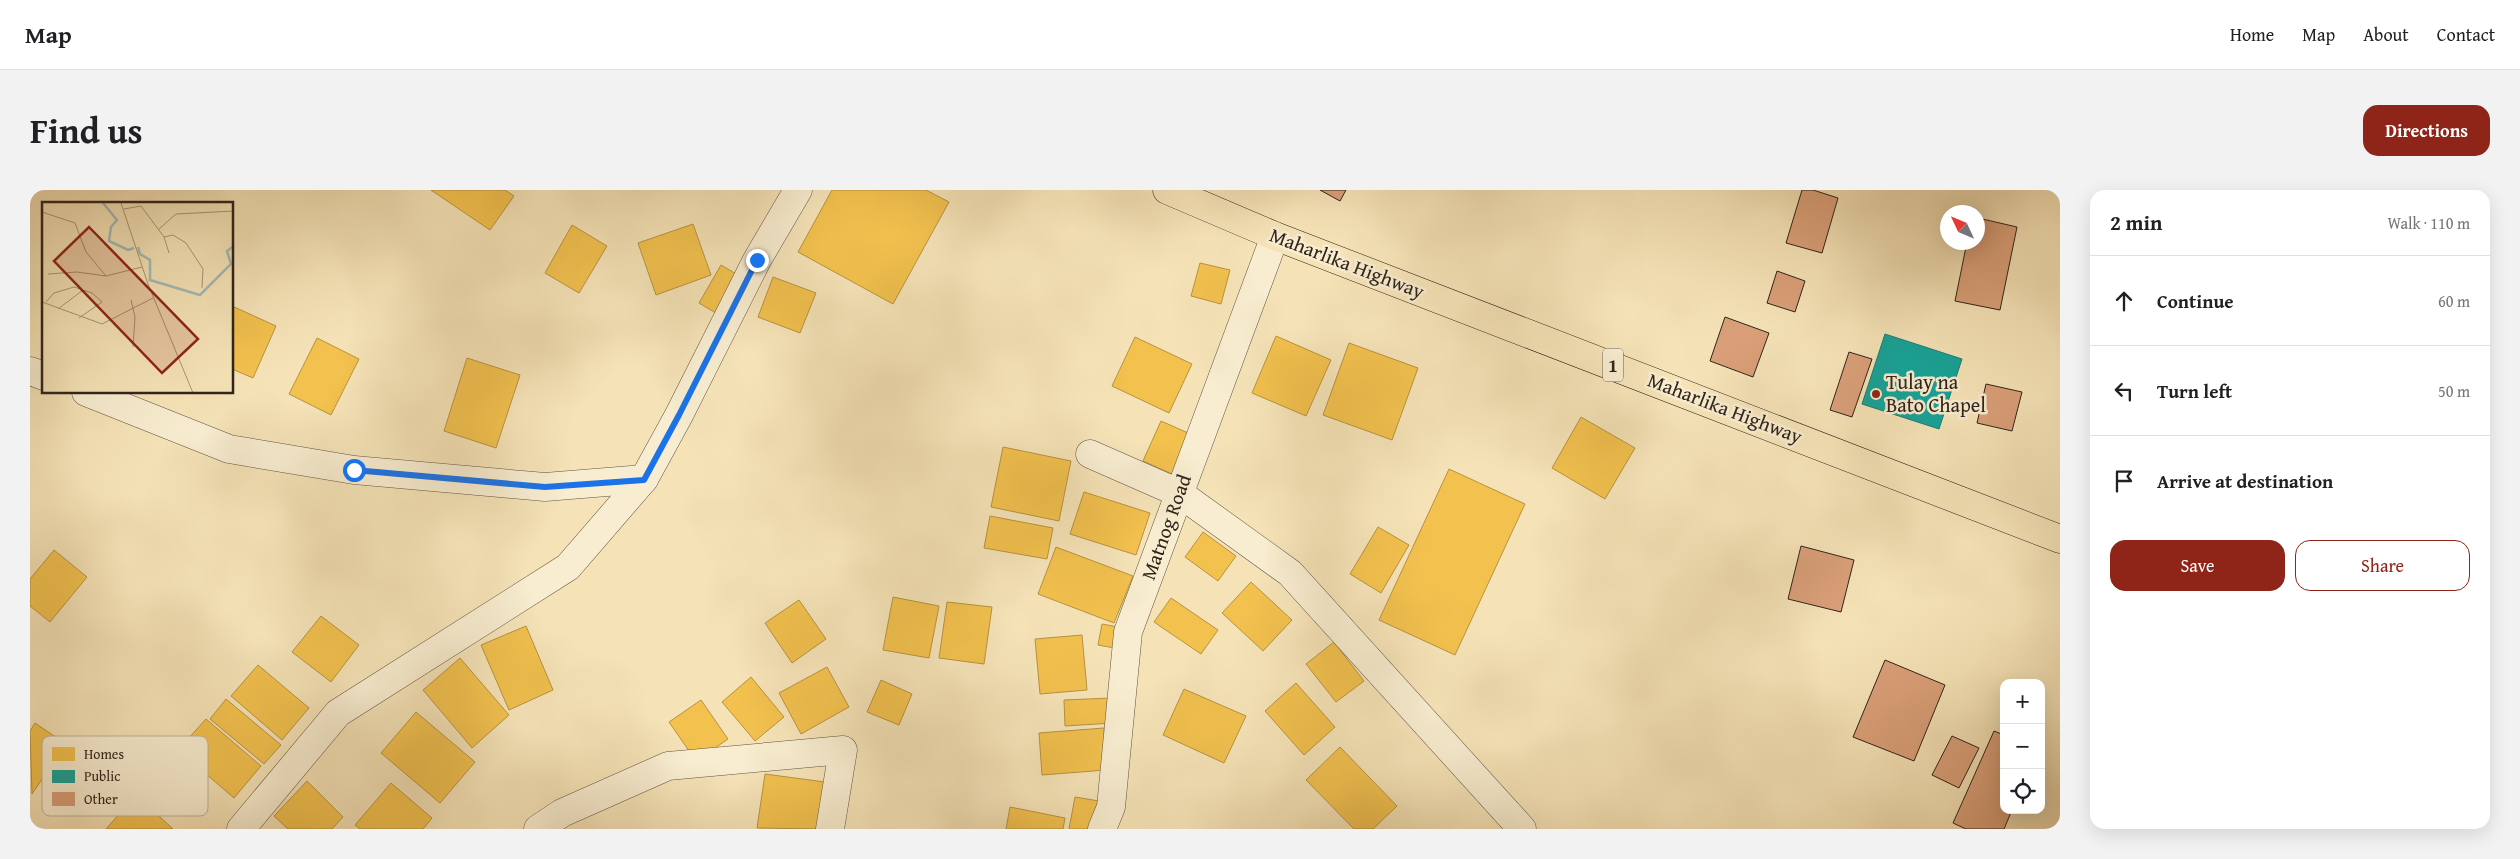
<!DOCTYPE html>
<meta charset="utf-8">
<style>
body{margin:0;font-family:"Gentium Book Plus",serif;background:#f2f2f2;color:#202124}
.controls{position:absolute;right:15px;bottom:15px;display:grid;overflow:hidden;border-radius:10px;box-shadow:0 5px 20px #0002}
.controls button{width:45px;height:45px;display:grid;place-items:center;padding:0;border:0;border-bottom:1px solid #e0e0e0;background:#fff;color:#202124;font:25px sans-serif}
.compass{position:absolute;left:1910px;top:15px;width:45px;height:45px;border-radius:50%;background:#fff;box-shadow:0 5px 20px #0002;rotate:314deg}
.stop{position:absolute;width:15px;height:15px;margin:-11px;border:4px solid #1a73e8;border-radius:50%;background:#fff}
.stop.end{background:#1a73e8;border-color:#fff;box-shadow:0 1px 5px #0008}
.list{margin:0;padding:0;list-style:none}
h2{display:flex;justify-content:space-between;align-items:center;height:65px;margin:0;padding:0 20px;font-size:21px}
h2 small{font-size:16px;font-weight:400;color:#757577}
.list li{display:grid;grid-template-columns:32px 1fr auto;gap:15px;align-items:center;box-sizing:border-box;height:90px;padding:0 20px;border-top:1px solid #e0e0e0}
.list b{display:block;font-size:19px;white-space:nowrap}
.list em{font-size:16px;font-style:normal;color:#757577}
.actions{display:flex;gap:10px;padding:15px 20px}
.actions a{flex:1;padding:11px 0;border:1px solid #8f2418;border-radius:15px;text-align:center;font-size:18px;color:#8f2418}
.actions .main{background:#8f2418;color:#fff}
.icon{flex:none;width:28px;height:28px;fill:none;stroke:currentColor;stroke-width:2;stroke-linecap:round;stroke-linejoin:round}
.map{position:relative;flex:none;width:2030px;height:639px;overflow:hidden;border-radius:15px}
header{display:flex;align-items:center;gap:30px;box-sizing:border-box;height:70px;padding:0 25px;background:#fff;border-bottom:1px solid #e0e0e0}
header strong{font-size:24px}
nav{display:flex;gap:28px;margin-inline-start:auto;font-size:18px}
.intro{display:flex;align-items:center;justify-content:space-between;box-sizing:border-box;height:120px;padding:0 30px}
h1{margin:0;font-size:35px}
.button{padding:12px 22px;border-radius:15px;background:#8f2418;color:#fff;font-size:18px;font-weight:700}
main{display:flex;gap:30px;padding:0 30px}
aside{flex:1;background:#fff;border-radius:15px;box-shadow:0 5px 20px #0002}
.map>svg:first-child{display:block}
.homes{fill:#f2c14e;stroke:#b8923f}
.public{fill:#17a398;stroke:#1e7d72}
.building{fill:#daa079;stroke:#30241b}
.lines{fill:none;stroke-linecap:round;stroke-linejoin:round}
.minor-casing{stroke:#615442;stroke-width:29}
.tertiary-casing{stroke:#615442;stroke-width:29}
.trunk-casing{stroke:#30241b;stroke-width:29}
.minor{stroke:#f8edd0;stroke-width:28}
.tertiary{stroke:#f8edd0;stroke-width:28}
.trunk{stroke:#f5e3b7;stroke-width:28}
.route{stroke:#1a73e8;stroke-width:6}
.poi-dot{fill:#8f2418;stroke:#f8edd0;stroke-width:2}
.labels{text-anchor:middle;stroke-width:5;stroke-linejoin:round;paint-order:stroke}
.shield{fill:#f8edd0;stroke:#6c6051;stroke-width:1}
.shield-label{font-size:19px;font-weight:bold;fill:#30241b}
.street-label{font-size:20px;fill:#30241b;stroke:#f8edd0}
.poi-label{font-size:20px;fill:#30241b;stroke:#f8edd0;text-anchor:start}
.inset-river{fill:none;stroke:#a2bbb9;stroke-width:2.5}
.inset-road{fill:none;stroke:#a69779;stroke-width:1}
.view{fill:#8f2418;fill-opacity:0.15;stroke:#8f2418;stroke-width:2.5}
.inset-edge{fill:none;stroke:#30241b;stroke-width:2.5}
.key{fill:#f8edd0;stroke:#bcb19a;stroke-width:1}
.key-label{font-size:14px;fill:#30241b}
</style>
<header>
<strong>Map</strong>
<nav><a>Home</a><a>Map</a><a>About</a><a>Contact</a></nav>
</header>
<div class="intro"><h1>Find us</h1><a class="button">Directions</a></div>
<main>
<div class="map">
<svg width="2030" height="639" viewBox="0 0 2030 639">
<rect width="100%" height="100%" fill="#f5e3b7"/>
<filter id="stains"><feTurbulence type="fractalNoise" baseFrequency=".004" numOctaves="4"/><feColorMatrix values="0 0 0 0 .2 0 0 0 0 .09 0 0 0 0 .02 0 0 0 .5 -.17"/></filter>
<radialGradient id="worn" r=".72"><stop offset=".6" stop-color="#630" stop-opacity="0"/><stop offset="1" stop-color="#630" stop-opacity=".3"/></radialGradient>
<g class="homes">
<polygon points="401,0 475,0 484,6 460,40"/>
<polygon points="802,0 896,0 919,12 863,114 768,62"/>
<polygon points="663,34 681,85 626,105 608,53"/>
<polygon points="542,35 577,56 549,103 515,83"/>
<polygon points="1170,73 1200,80 1191,114 1161,106"/>
<polygon points="691,75 713,88 691,126 669,113"/>
<polygon points="743,87 786,103 770,143 728,127"/>
<polygon points="202,116 246,136 223,188 202,179"/>
<polygon points="1246,146 1301,170 1276,226 1222,203"/>
<polygon points="1105,147 1162,174 1139,223 1082,196"/>
<polygon points="287,148 329,169 301,225 259,204"/>
<polygon points="1319,153 1388,178 1362,250 1293,225"/>
<polygon points="437,168 490,185 466,258 414,241"/>
<polygon points="1551,227 1605,258 1575,309 1522,278"/>
<polygon points="1131,231 1165,246 1146,286 1113,271"/>
<polygon points="973,257 1041,271 1029,331 961,317"/>
<polygon points="1419,279 1495,314 1425,465 1349,430"/>
<polygon points="1054,302 1120,323 1106,365 1040,344"/>
<polygon points="960,326 1023,338 1017,369 954,358"/>
<polygon points="1348,337 1379,355 1351,403 1320,384"/>
<polygon points="1173,342 1206,366 1188,391 1155,367"/>
<polygon points="1026,357 1103,386 1084,433 1008,404"/>
<polygon points="24,360 57,387 20,432 0,416 0,389"/>
<polygon points="1221,392 1262,430 1233,461 1192,423"/>
<polygon points="863,407 909,416 899,468 853,460"/>
<polygon points="1141,408 1188,440 1171,464 1124,432"/>
<polygon points="769,410 796,449 762,473 735,433"/>
<polygon points="917,412 962,417 954,474 909,468"/>
<polygon points="291,426 329,455 301,492 262,462"/>
<polygon points="1072,434 1094,438 1090,459 1068,455"/>
<polygon points="496,436 523,500 479,520 451,455"/>
<polygon points="1052,445 1057,500 1010,504 1005,449"/>
<polygon points="1304,452 1334,491 1306,512 1276,474"/>
<polygon points="430,468 479,525 442,558 393,500"/>
<polygon points="228,475 279,518 252,550 201,506"/>
<polygon points="797,477 819,517 771,544 749,503"/>
<polygon points="721,487 754,527 725,551 692,512"/>
<polygon points="851,490 882,504 869,535 837,522"/>
<polygon points="1266,493 1305,537 1274,565 1235,521"/>
<polygon points="1154,499 1216,526 1194,573 1133,545"/>
<polygon points="1081,508 1083,533 1035,536 1034,510"/>
<polygon points="196,509 251,555 234,574 180,529"/>
<polygon points="671,510 698,549 666,571 639,532"/>
<polygon points="386,522 445,572 410,613 351,563"/>
<polygon points="176,529 231,576 204,608 148,560"/>
<polygon points="5,533 36,554 2,604 0,541"/>
<polygon points="1074,538 1076,580 1012,585 1009,543"/>
<polygon points="1310,557 1367,616 1343,639 1324,639 1276,590"/>
<polygon points="735,584 795,592 789,639 727,638"/>
<polygon points="277,591 313,627 302,639 258,639 244,626"/>
<polygon points="361,593 402,628 393,639 330,639 325,635"/>
<polygon points="106,605 143,639 76,639"/>
<polygon points="1045,607 1069,611 1064,639 1039,639"/>
<polygon points="980,617 1035,628 1033,639 976,639"/>
</g>
<polygon class="public" points="1855,144 1932,169 1909,239 1832,214"/>
<g class="building">
<polygon points="1290,0 1316,0 1310,11"/>
<polygon points="1772,0 1783,0 1808,8 1792,63 1756,53"/>
<polygon points="1948,28 1987,37 1970,120 1925,111 1937,52 1948,52"/>
<polygon points="1747,81 1775,91 1765,122 1737,113"/>
<polygon points="1695,127 1739,143 1723,187 1680,171"/>
<polygon points="1819,162 1842,169 1822,227 1800,220"/>
<polygon points="1956,194 1992,202 1982,241 1947,233"/>
<polygon points="1771,356 1824,370 1811,422 1758,409"/>
<polygon points="1855,470 1915,495 1884,571 1823,547"/>
<polygon points="1964,541 1974,545 1974,620 1982,620 1974,639 1936,639 1923,633"/>
<polygon points="1922,546 1949,558 1929,598 1902,585"/>
</g>
<g class="lines">
<g class="minor-casing">
<g id="minor">
<polyline points="0,181 14,186"/>
<polyline points="56,202 199,259 324,280 515,297 614,289"/>
<polyline points="1060,264 1149,303 1260,383 1492,639"/>
<polyline points="211,639 308,523 538,377 614,289 649,225 727,70 768,0"/>
<polyline points="508,639 532,623 638,576 813,560 800,639"/>
</g>
</g>
<g class="tertiary-casing">
<polyline id="tertiary" points="1072,639 1081,617 1098,442 1245,46"/>
</g>
<g class="trunk-casing">
<polyline id="trunk" points="1137,0 1245,46 2030,349"/>
</g>
<use href="#minor" class="minor"/>
<use href="#tertiary" class="tertiary"/>
<use href="#trunk" class="trunk"/>
</g>
<g class="lines">
<polyline class="route" points="324,280 515,297 614,290 649,225 727,70"/>
</g>
<circle class="poi-dot" cx="1846" cy="204" r="5"/>
<g class="labels">
<rect class="shield" x="1573" y="158.5" width="20" height="33" rx="4"/>
<g class="shield-label">
<text x="1583" y="182">1</text>
</g>
<g class="street-label">
<text transform="translate(1317 73) rotate(21)" y="7">Maharlika Highway</text>
<text transform="translate(1695 218) rotate(21)" y="7">Maharlika Highway</text>
<text transform="translate(1136 337) rotate(-70)" y="7">Matnog Road</text>
</g>
<g class="poi-label">
<text x="1856" y="199">Tulay na<tspan x="1856" dy="23">Bato Chapel</tspan></text>
</g>
</g>
<g transform="translate(12 12)">
<rect width="191" height="191" fill="#f5e3b7"/>
<path class="inset-river" d="M61,1l14,17 -6,7 -2,14 19,9 6,-2M96,45l2,7 10,6v20l50,15 31,-31 -4,-13 7,-5"/>
<path class="inset-road" d="M79,1l27,81 45,109M82,7l17,-3 23,31 9,-2 13,8 17,26 -1,19M0,10l33,11 11,29 20,24M117,27l17,-15 58,-3M122,35l5,16M6,72l29,-2 29,4 36,-9M89,98l4,17 -2,30M0,100l60,22 51,-26M4,100l8,-9 20,-6 18,6 10,9 -23,16M16,107l25,-19"/>
<path class="view" d="M47,25l109,112 -36,34 -108,-112z"/>
<rect width="191" height="191" class="inset-edge"/>
</g>
<rect x="12" y="546" width="166" height="80" rx="8" class="key"/>
<rect x="22" y="557" width="23" height="14" fill="#f2c14e"/>
<rect x="22" y="580" width="23" height="13" fill="#17a398"/>
<rect x="22" y="602" width="23" height="14" fill="#daa079"/>
<g class="key-label">
<text x="54" y="569">Homes</text>
<text x="54" y="591">Public</text>
<text x="54" y="614">Other</text>
</g>
<rect width="100%" height="100%" filter="url(#stains)"/>
<rect width="100%" height="100%" fill="url(#worn)"/>
</svg>
<div class="controls">
<button>+</button>
<button>−</button>
<button><svg class="icon" aria-label="locate" viewBox="0 0 24 24"><circle cx="12" cy="12" r="6"/><path d="M12 2v4M12 18v4M2 12h4M18 12h4"/></svg></button>
</div>
<svg class="compass" viewBox="-18 -18 36 36"><path d="M0-13l5 13h-10z" fill="#e53935"/><path d="M0 13l5-13h-10z" fill="#757577"/></svg>
<div class="stop" style="left:324px;top:280px"></div>
<div class="stop end" style="left:727px;top:70px"></div>
</div>
<aside>
<h2>2 min<small>Walk · 110 m</small></h2>
<ul class="list">
<li><svg class="icon" aria-label="ahead" viewBox="0 0 24 24"><path d="M12 20V5M6 11l6-6 6 6"/></svg><div><b>Continue</b></div><em>60 m</em></li>
<li><svg class="icon" aria-label="left" viewBox="0 0 24 24"><path d="M17 20v-9H6M10 6l-5 5 5 5"/></svg><div><b>Turn left</b></div><em>50 m</em></li>
<li><svg class="icon" aria-label="arrive" viewBox="0 0 24 24"><path d="M6 21V4h12l-3 4 3 4H6"/></svg><div><b>Arrive at destination</b></div></li>
</ul>
<div class="actions"><a class="main">Save</a><a>Share</a></div>
</aside>
</main>
